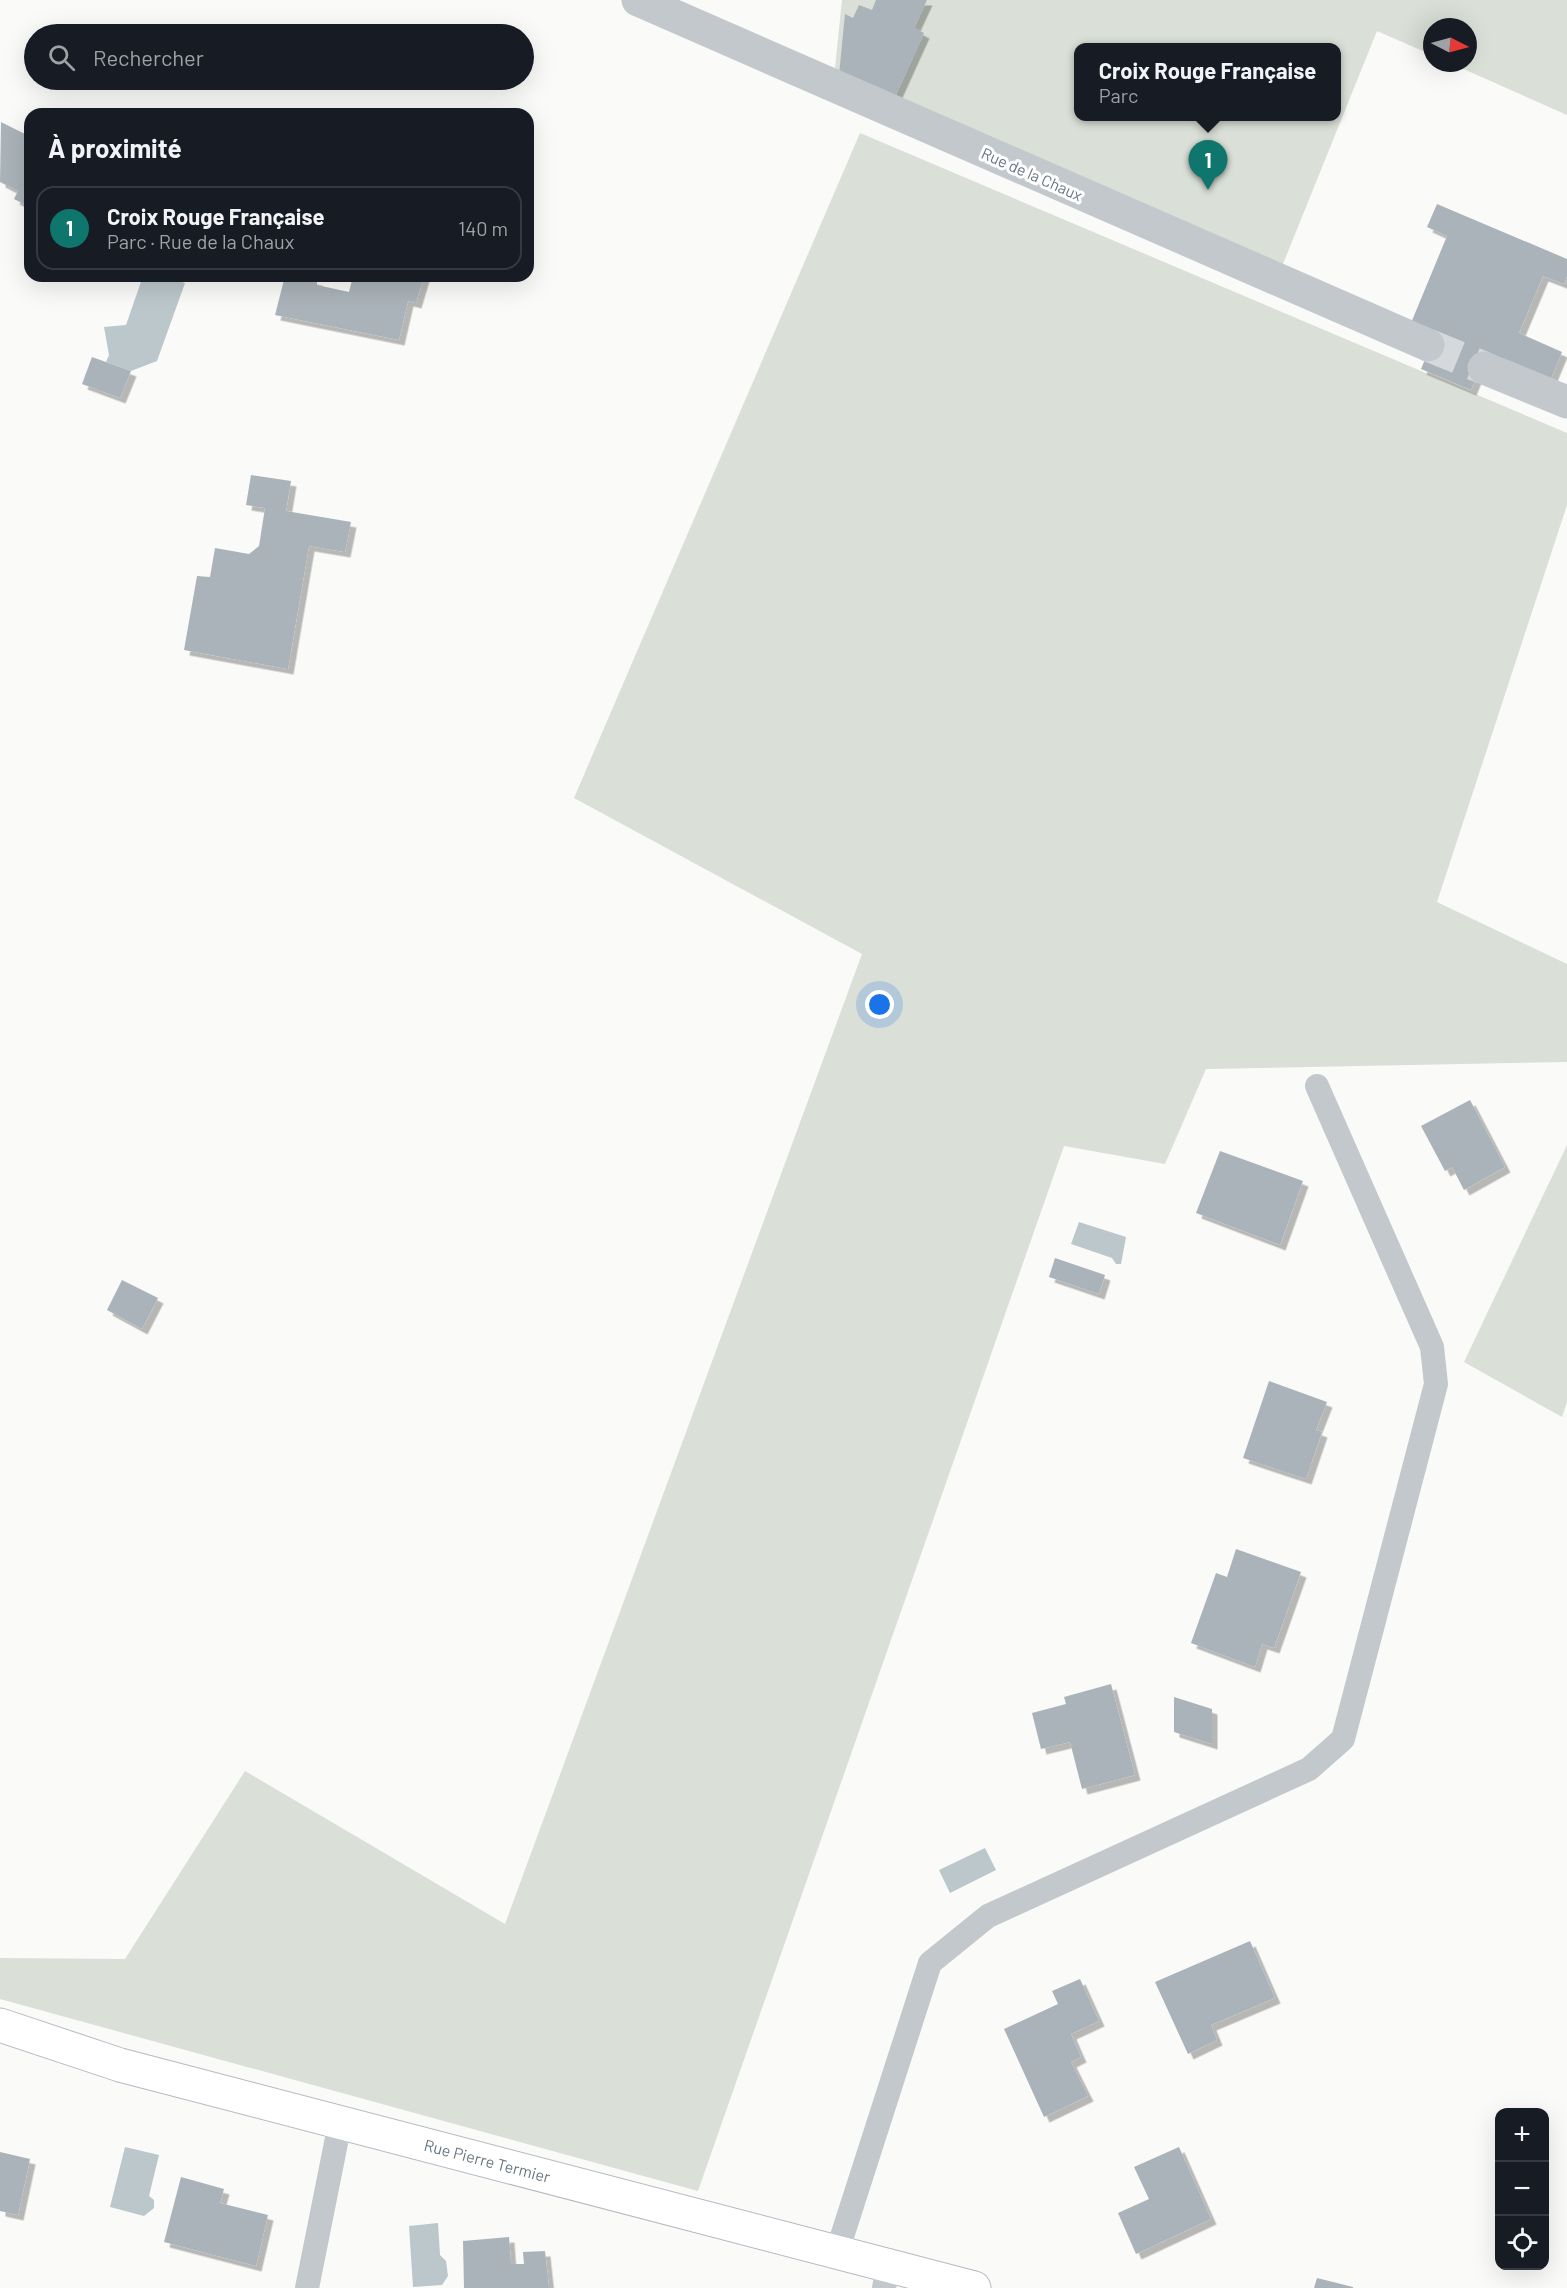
<!DOCTYPE html>
<html lang="fr">
<meta charset="utf-8">
<style>
body{margin:0;font-family:Barlow,sans-serif;background:#20242c;color:#f1f3f6}
.controls{position:absolute;right:18px;bottom:18px;display:grid;overflow:hidden;border-radius:12px;box-shadow:0 6px 24px #0002}
.controls button{width:54px;height:54px;display:grid;place-items:center;padding:0;border:0;border-bottom:2px solid #363941;background:#171b24;color:#f1f3f6;font:30px sans-serif}
.compass{position:absolute;left:1423px;top:18px;width:54px;height:54px;border-radius:50%;background:#171b24;box-shadow:0 6px 24px #0002;rotate:96deg}
.you{position:absolute;left:880px;top:1005px;width:21px;height:21px;margin:-15px;border:4px solid #fff;border-radius:50%;background:#1a73e8;box-shadow:0 0 0 9px #1a73e833}
.badge{display:grid;place-items:center;width:39px;height:39px;border-radius:50%;background:#0f766e;color:#fff;font-size:20px;font-weight:700}
.pin{position:absolute;translate:-50% -50px;filter:drop-shadow(0 2px 3px #0008)}
.pin::after{content:'';position:absolute;top:32px;width:21px;height:18px;background:inherit;clip-path:polygon(0 0,100% 0,50% 100%)}
.popup{position:absolute;left:1074px;top:43px;width:267px;height:78px;box-sizing:border-box;display:grid;place-content:center;border-radius:12px;background:#171b24;filter:drop-shadow(0 2px 4px #0005);font-size:20px;white-space:nowrap;color:#9ea1a6}
.popup b{font-size:22px;color:#f1f3f6}
.popup::after{content:'';position:absolute;left:50%;top:100%;margin-left:-12px;border:12px solid transparent;border-top-color:#171b24}
.list{margin:0;padding:0;list-style:none}
h2{display:flex;justify-content:space-between;align-items:center;height:78px;margin:0;padding:0 24px;font-size:26px}
h2 small{font-size:20px;font-weight:400;color:#9ea1a6}
.list li{display:grid;grid-template-columns:39px 1fr auto;gap:18px;align-items:center;box-sizing:border-box;height:84px;margin:0 12px 12px;padding:0 12px;border:2px solid #363941;border-radius:18px}
.list b{display:block;font-size:22px;white-space:nowrap}
.list p{margin:0;font-size:20px;white-space:nowrap;color:#9ea1a6}
.list em{font-size:20px;font-style:normal;color:#9ea1a6}
.icon{flex:none;width:33px;height:33px;fill:none;stroke:currentColor;stroke-width:2;stroke-linecap:round;stroke-linejoin:round}
.map{position:relative;flex:none;width:1567px;height:2288px;overflow:hidden}
.search{position:absolute;background:#171b24;box-shadow:0 6px 24px #0002;left:24px;top:24px;width:510px;height:66px;display:flex;align-items:center;gap:15px;box-sizing:border-box;padding:0 21px;border-radius:33px;color:#9ea1a6;font-size:22px}
.panel{position:absolute;background:#171b24;box-shadow:0 6px 24px #0002;left:24px;top:108px;width:510px;height:174px;border-radius:18px}
.map>svg:first-child{display:block}
.green{fill:#dadfd7;fill-rule:evenodd}
.water{fill:#bbc7cb}
.building{fill:#aab3b9;filter:url(#shadow)}
.lines{fill:none;stroke-linecap:round;stroke-linejoin:round}
.street-tunnel{stroke:#d5d9db;stroke-width:33;stroke-dasharray:33 16;stroke-linecap:butt}
.secondary-casing{stroke:#b3babf;stroke-width:35}
.lane{stroke:#c3c8cc;stroke-width:24}
.street{stroke:#c3c8cc;stroke-width:33}
.secondary{stroke:#fff;stroke-width:33}
.labels{text-anchor:middle;stroke-width:6;stroke-linejoin:round;paint-order:stroke}
.street-label{font-size:16px;fill:#657683;stroke:#fff}
</style>
<div class="map">
<svg width="1567" height="2288" viewBox="0 0 1567 2288">
<defs>
<filter id="shadow"><feDropShadow dx="5.5" dy="5.5" stdDeviation="0" flood-color="#0004"/></filter>
</defs>
<rect width="100%" height="100%" fill="#fafaf8"/>
<g class="green">
<path d="M842,0h725v115l-117,-52h18v-36h-36v28l-55,-24 -94,233 -449,-186zM1079,48h258v68h-258z"/>
<polygon points="860,133 1567,433 1567,505 1437,902 1567,964 1567,1062 1206,1069 1165,1164 1064,1146 698,2191 0,1999 0,1958 125,1959 245,1771 505,1924 862,954 574,798"/>
<polygon points="1567,1145 1567,1402 1562,1417 1464,1362"/>
</g>
<g class="water">
<polygon points="143,276 165,276 185,283 157,361 131,371 106,362 109,355 104,327 126,325"/>
<polygon points="1079,1222 1126,1237 1121,1264 1116,1264 1112,1258 1071,1244"/>
<polygon points="985,1848 996,1870 950,1893 939,1870"/>
<polygon points="125,2147 159,2155 149,2196 154,2200 154,2208 144,2216 110,2207"/>
<polygon points="438,2223 440,2255 446,2261 448,2276 442,2285 413,2287 409,2226"/>
</g>
<g class="building">
<polygon points="876,0 927,0 914,28 924,33 894,99 839,75 845,14 853,18 859,5 872,10"/>
<polygon points="1,122 25,134 30,129 30,207 14,199 18,191 0,182"/>
<polygon points="1437,204 1567,259 1567,276 1564,284 1543,276 1519,333 1562,352 1550,381 1486,354 1471,390 1421,369 1436,333 1411,323 1447,236 1427,227"/>
<polygon points="285,276 317,280 317,285 349,292 353,276 424,276 416,303 408,301 399,340 275,315"/>
<polygon points="92,357 131,371 120,398 82,384"/>
<polygon points="251,475 291,481 286,511 351,522 345,552 309,546 288,669 184,650 197,576 210,577 215,548 249,554 259,546 265,508 246,505"/>
<polygon points="1470,1100 1505,1167 1464,1190 1452,1167 1445,1171 1421,1126"/>
<polygon points="1220,1151 1303,1181 1280,1245 1196,1213"/>
<polygon points="1055,1258 1105,1275 1099,1294 1049,1277"/>
<polygon points="122,1280 158,1298 142,1329 107,1310"/>
<polygon points="1269,1381 1327,1402 1316,1430 1322,1432 1306,1479 1243,1458"/>
<polygon points="1236,1549 1301,1572 1274,1648 1262,1644 1255,1667 1191,1643 1216,1573 1227,1577"/>
<polygon points="1111,1684 1135,1775 1082,1789 1070,1742 1041,1749 1032,1713 1066,1704 1064,1697"/>
<polygon points="1174,1697 1212,1709 1212,1744 1174,1732"/>
<polygon points="1250,1941 1275,1998 1211,2025 1217,2040 1188,2054 1155,1982"/>
<polygon points="1080,1979 1099,2021 1071,2034 1081,2057 1071,2062 1088,2096 1044,2117 1004,2029 1058,2004 1052,1991"/>
<polygon points="1179,2147 1211,2219 1136,2254 1118,2213 1149,2199 1134,2167"/>
<polygon points="0,2152 30,2159 18,2215 0,2211"/>
<polygon points="181,2177 224,2189 220,2203 268,2215 256,2266 164,2242"/>
<polygon points="509,2237 511,2264 524,2264 523,2252 545,2251 549,2288 464,2288 463,2241"/>
<polygon points="1317,2278 1353,2287 1353,2288 1314,2288"/>
</g>
<g class="lines">
<polyline class="street-tunnel" points="1428,345 1484,368"/>
<g class="secondary-casing">
<g id="secondary">
<path id="s1" d="M0,2025l120,40 854,223"/>
</g>
</g>
<g class="lane">
<polyline points="837,2252 930,1963 988,1916 1309,1769 1343,1739 1436,1384 1432,1347 1317,1086"/>
<polyline points="307,2288 340,2123"/>
<polyline points="884,2288 888,2266"/>
</g>
<g class="street">
<polyline points="638,0 1428,345"/>
<polyline points="1484,368 1567,402"/>
</g>
<use href="#secondary" class="secondary"/>
</g>
<g class="labels">
<g class="street-label">
<text transform="translate(1032 174) rotate(24)" y="6">Rue de la Chaux</text>
<text dy="6" stroke="none"><textPath href="#s1" startOffset="506">Rue Pierre Termier</textPath></text>
</g>
</g>
</svg>
<div class="controls">
<button>+</button>
<button>−</button>
<button><svg class="icon" aria-label="locate" viewBox="0 0 24 24"><circle cx="12" cy="12" r="6"/><path d="M12 2v4M12 18v4M2 12h4M18 12h4"/></svg></button>
</div>
<svg class="compass" viewBox="-18 -18 36 36"><path d="M0-13l5 13h-10z" fill="#e53935"/><path d="M0 13l5-13h-10z" fill="#9ea1a6"/></svg>
<div class="you"></div>
<div class="pin badge" style="left:1208px;top:190px">1</div>
<div class="popup"><b>Croix Rouge Française</b>Parc</div>
<div class="search"><svg class="icon" aria-label="search" viewBox="0 0 24 24"><circle cx="10" cy="10" r="6"/><path d="M15 15l6 6"/></svg>Rechercher</div>
<section class="panel">
<h2>À proximité<small></small></h2>
<ul class="list">
<li><span class="badge">1</span><div><b>Croix Rouge Française</b><p>Parc · Rue de la Chaux</p></div><em>140 m</em></li>
</ul>
</section>
</div>
